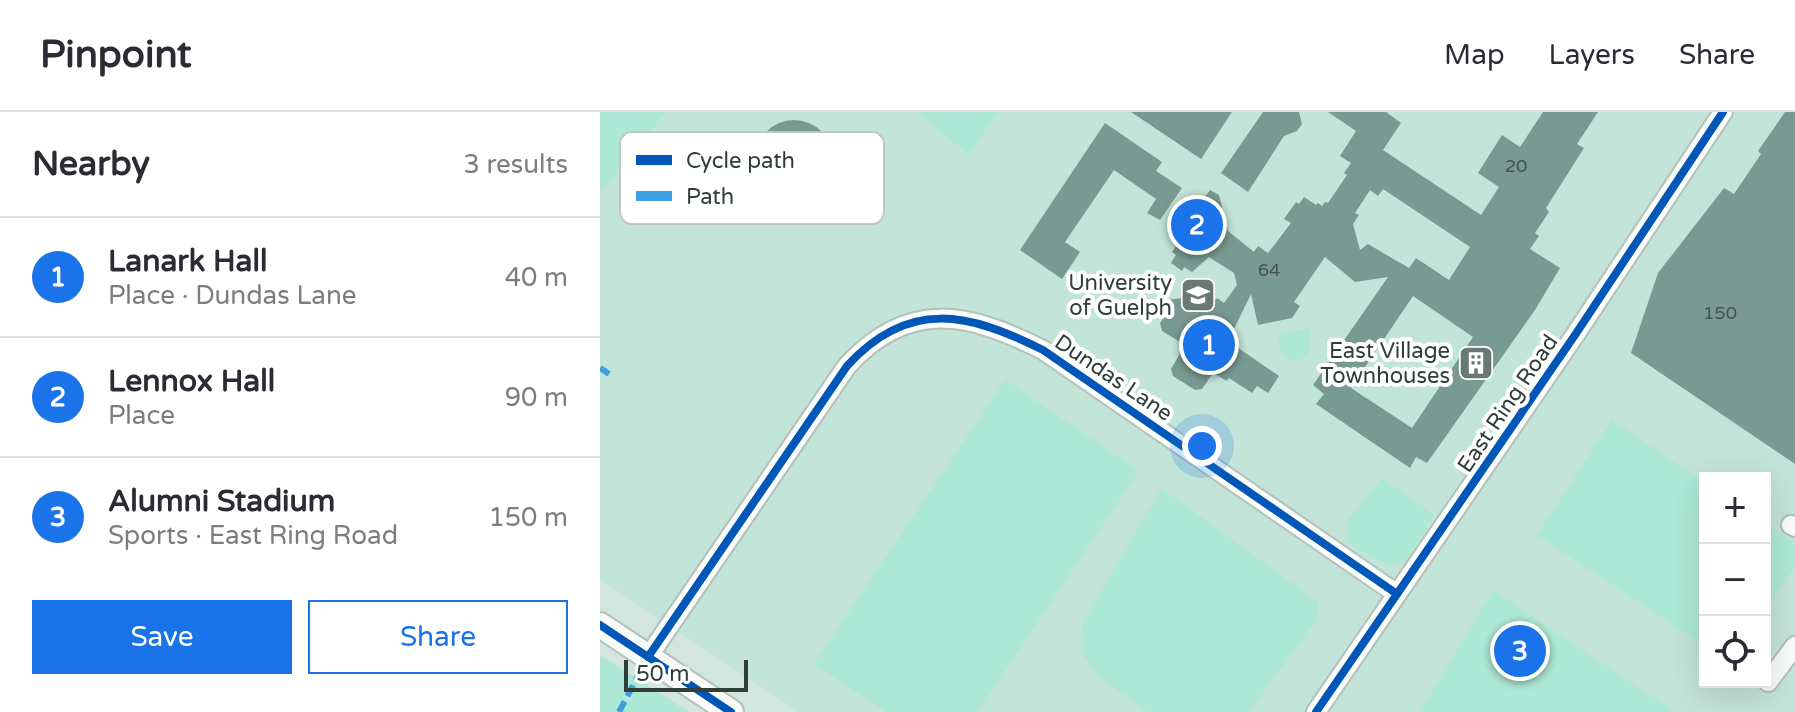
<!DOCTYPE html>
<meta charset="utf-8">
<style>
body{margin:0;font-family:"Varela Round",sans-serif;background:#f2f2f3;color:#2b2b33}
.controls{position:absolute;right:24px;bottom:24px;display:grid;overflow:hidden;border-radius:0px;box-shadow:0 8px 32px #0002}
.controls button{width:72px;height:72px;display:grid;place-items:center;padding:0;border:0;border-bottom:2px solid #e1e1e2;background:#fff;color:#2b2b33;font:40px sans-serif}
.scale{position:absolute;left:24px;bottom:20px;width:124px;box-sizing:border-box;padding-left:8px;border:4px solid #303e39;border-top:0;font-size:22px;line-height:28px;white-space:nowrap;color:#303e39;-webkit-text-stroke:6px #fff;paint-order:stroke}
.you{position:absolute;left:602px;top:334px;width:28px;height:28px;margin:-20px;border:6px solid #fff;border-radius:50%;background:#1a73e8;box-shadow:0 0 0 12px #1a73e833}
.badge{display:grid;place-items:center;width:52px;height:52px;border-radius:50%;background:#1a73e8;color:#fff;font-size:26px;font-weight:700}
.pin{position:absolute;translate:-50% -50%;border:4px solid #fff;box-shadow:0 2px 8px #0006}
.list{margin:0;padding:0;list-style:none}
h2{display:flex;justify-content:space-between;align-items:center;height:104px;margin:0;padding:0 32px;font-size:34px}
h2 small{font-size:26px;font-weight:400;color:#7c7c81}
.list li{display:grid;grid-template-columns:52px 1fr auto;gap:24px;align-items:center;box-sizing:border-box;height:120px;padding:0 32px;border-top:2px solid #e1e1e2}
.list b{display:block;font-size:30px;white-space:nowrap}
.list p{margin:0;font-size:26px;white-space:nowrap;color:#7c7c81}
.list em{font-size:26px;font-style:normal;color:#7c7c81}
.actions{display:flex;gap:16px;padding:24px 32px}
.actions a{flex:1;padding:18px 0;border:2px solid #1a73e8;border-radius:0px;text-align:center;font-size:28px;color:#1a73e8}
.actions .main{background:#1a73e8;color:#fff}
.icon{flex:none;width:44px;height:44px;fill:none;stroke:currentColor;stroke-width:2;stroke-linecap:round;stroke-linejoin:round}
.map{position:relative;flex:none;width:1195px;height:600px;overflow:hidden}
header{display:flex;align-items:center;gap:48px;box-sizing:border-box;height:112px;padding:0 40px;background:#fff;border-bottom:2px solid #e1e1e2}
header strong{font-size:38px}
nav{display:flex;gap:44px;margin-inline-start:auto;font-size:28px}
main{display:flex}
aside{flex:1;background:#fff}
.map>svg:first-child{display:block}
.built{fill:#c3e4d8;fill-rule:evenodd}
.green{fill:#aee8d6}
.building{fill:#799a92;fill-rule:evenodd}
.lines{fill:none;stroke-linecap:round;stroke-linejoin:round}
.street-casing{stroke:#b2c1bc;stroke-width:22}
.secondary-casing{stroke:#b2c1bc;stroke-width:28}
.street{stroke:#f8fbfa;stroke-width:18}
.secondary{stroke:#f8fbfa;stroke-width:24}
.quiet{stroke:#3e9ee2;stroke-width:6;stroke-dasharray:12 6;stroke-linecap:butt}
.cycleway-casing{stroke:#fff;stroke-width:13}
.cycleway{stroke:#0057b8;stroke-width:8}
.labels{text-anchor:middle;stroke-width:8;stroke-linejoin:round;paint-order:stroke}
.number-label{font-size:18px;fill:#42554f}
.poi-label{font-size:22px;fill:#303e39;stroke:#fff;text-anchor:end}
.street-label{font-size:22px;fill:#303e39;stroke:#fff}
.key{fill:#fff;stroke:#c1c5c4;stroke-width:2}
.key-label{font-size:22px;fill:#303e39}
</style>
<header>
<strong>Pinpoint</strong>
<nav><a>Map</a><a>Layers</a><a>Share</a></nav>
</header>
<main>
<aside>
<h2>Nearby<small>3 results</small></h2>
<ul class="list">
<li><span class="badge">1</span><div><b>Lanark Hall</b><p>Place · Dundas Lane</p></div><em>40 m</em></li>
<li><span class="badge">2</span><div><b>Lennox Hall</b><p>Place</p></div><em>90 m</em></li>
<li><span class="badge">3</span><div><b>Alumni Stadium</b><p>Sports · East Ring Road</p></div><em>150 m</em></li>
</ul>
<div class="actions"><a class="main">Save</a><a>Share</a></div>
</aside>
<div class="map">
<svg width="1195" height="600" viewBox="0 0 1195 600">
<rect width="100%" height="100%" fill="#d2e5de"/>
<path class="built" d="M0,0h1195v600h-997l-198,-132zM1105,366h60v204h-60z"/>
<g class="green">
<polygon points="0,0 66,0 0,80"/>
<polygon points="318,0 397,0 369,43"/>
<path d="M709,217c0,6 3,14 1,20 -3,12 -19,15 -27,5 -3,-5 -4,-14 -5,-20z"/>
<polygon points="405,268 539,359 377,600 286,600 214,552"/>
<polygon points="1012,308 1105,371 1105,534 937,423"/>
<path d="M782,366l52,37c-33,55 -29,65 -87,27l1,-22z"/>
<polygon points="561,376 718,490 717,507 649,600 548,600 499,565 484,545 483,511"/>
<polygon points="1165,411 1195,432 1195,454 1165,497"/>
<polygon points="893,478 1075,600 820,600"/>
<polygon points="0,543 89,600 0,600"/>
</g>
<g class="building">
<polygon points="531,0 632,0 601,47"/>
<polygon points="663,0 699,0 702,12 697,19 684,24 648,80 621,61"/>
<path d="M728,0h58l15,11 -18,27 98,65 18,-28 -21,-14 24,-38 18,12 23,-35h55l-21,32 7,4 -38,60 3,4 -14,21 4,3 -9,13 30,19 -25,42 -108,153 -11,-6 -6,11 -94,-64 8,-10 -11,-9 75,-108 -33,5 -30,-25 -31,45 6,4 -8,12 -34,7 -7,-31 -18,37 -15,3 61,42 -11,17 -11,-7 -5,7 -23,-15 -2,3 -14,-8 -11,16 -7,1 -22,-14 -2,-7 14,-24 -23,-14 -2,-8 11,-16 -9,-6 19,-3 21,14 15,-14 7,5 13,-18 -3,-12 -25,-16 -17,15 -8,-5 -2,4 -11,-8 5,-8 -4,-3 6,-9 -5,-22 10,7 27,-38 9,5 9,36 26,21 4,-6 10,7 23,-30 -7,-4 12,-17 3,2 5,-7 12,8 2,-2 4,3 3,-4 3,1 19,-28 -3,-2 7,-10 -11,-7 16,-25zM783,77l87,58 -21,33 -33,-22 -7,10 -41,-24 -8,6 -7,-26 6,-9 -4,-2 15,-23 8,6zM813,184l60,41 -61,91 -61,-40z"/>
<polygon points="1185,0 1195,0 1195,352 1031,241 1058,161 1124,76 1134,82 1161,42 1158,39"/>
<circle cx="194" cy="47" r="39"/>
<polygon points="505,11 562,50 556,59 582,76 560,108 547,101 556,87 514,58 465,130 480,140 462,167 420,138"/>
</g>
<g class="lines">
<g class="street-casing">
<g id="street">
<polyline points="1191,413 1195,415"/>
<path d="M48,545l199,-291c62,-68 122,-53 196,-16l354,244"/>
<polyline points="1168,570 1195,534"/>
<polyline points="716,600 975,223 1123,0"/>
</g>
</g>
<g class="secondary-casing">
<polyline id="secondary" points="0,513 131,600"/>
</g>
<use href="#street" class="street"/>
<use href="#secondary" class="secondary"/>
<g class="quiet">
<polyline points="0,256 9,262"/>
<polyline points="19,600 48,545"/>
</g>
<g class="cycleway-casing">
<g id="cycleway">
<polyline points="0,513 131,600"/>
<path d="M48,545l199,-291c62,-68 122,-53 196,-16l354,244"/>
<polyline points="716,600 975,223 1123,0"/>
</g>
</g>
<use href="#cycleway" class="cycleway"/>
</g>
<defs>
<g id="university-square" transform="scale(1.8)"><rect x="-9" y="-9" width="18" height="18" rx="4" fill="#697873" stroke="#fff"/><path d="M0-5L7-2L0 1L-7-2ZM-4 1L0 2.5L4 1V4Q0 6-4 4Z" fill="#fff"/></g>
<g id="building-square" transform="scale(1.8)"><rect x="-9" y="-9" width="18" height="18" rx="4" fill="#697873" stroke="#fff"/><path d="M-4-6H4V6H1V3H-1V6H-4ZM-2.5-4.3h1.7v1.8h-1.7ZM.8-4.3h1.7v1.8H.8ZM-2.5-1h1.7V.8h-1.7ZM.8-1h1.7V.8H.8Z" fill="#fff"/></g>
</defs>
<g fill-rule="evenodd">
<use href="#university-square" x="598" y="183"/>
<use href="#building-square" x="876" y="251"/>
</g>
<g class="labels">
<g class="number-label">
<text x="916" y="60">20</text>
<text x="669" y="164">64</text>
<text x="1120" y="207">150</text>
</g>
<g class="poi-label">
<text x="572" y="178">University<tspan x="572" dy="25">of Guelph</tspan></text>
<text x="850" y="246">East Village<tspan x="850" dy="25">Townhouses</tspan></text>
</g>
<g class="street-label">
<text transform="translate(514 265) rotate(34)" y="8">Dundas Lane</text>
<text transform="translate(907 291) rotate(-56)" y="8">East Ring Road</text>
</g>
</g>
<rect x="20" y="20" width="264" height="92" rx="12" class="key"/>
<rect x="36" y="43" width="36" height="10" fill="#0057b8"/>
<rect x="36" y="79" width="36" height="10" fill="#3e9ee2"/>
<g class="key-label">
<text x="86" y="56">Cycle path</text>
<text x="86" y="92">Path</text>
</g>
</svg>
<div class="controls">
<button>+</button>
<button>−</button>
<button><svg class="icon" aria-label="locate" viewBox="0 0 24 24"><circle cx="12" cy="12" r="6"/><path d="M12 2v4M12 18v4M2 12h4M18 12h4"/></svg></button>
</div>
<div class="scale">50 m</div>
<div class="you"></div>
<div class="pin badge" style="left:609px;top:233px">1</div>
<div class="pin badge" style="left:597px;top:113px">2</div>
<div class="pin badge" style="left:920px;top:539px">3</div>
</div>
</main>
